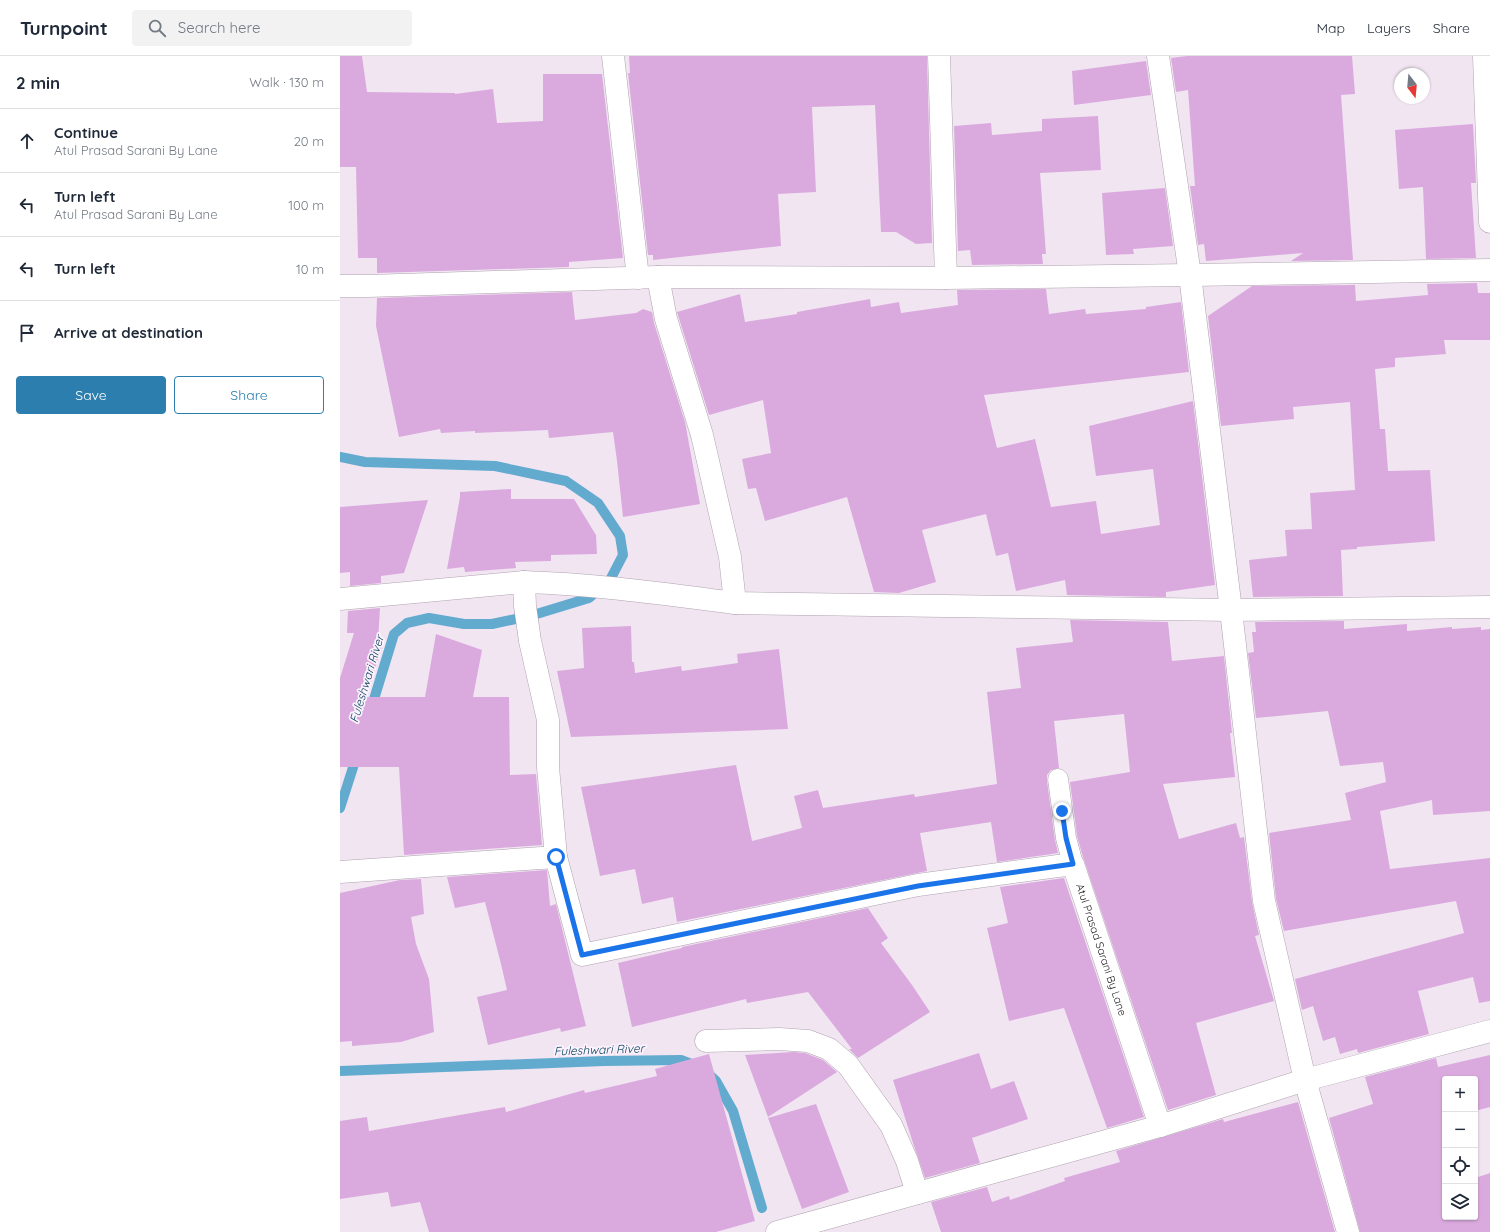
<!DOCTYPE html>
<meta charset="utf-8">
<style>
body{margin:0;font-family:Quicksand,sans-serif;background:#f2f2f3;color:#1f2937}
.controls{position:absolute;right:12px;bottom:12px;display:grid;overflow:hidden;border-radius:4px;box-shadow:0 1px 3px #0004}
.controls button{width:36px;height:36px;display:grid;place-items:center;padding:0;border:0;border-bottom:1px solid #e0e1e3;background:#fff;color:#1f2937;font:20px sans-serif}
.compass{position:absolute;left:1054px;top:12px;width:36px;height:36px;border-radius:50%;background:#fff;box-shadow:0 1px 3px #0004;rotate:164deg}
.stop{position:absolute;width:12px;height:12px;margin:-9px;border:3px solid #1a73e8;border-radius:50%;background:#fff}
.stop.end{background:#1a73e8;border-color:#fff;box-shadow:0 1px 4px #0008}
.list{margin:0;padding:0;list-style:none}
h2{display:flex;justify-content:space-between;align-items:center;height:52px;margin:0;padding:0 16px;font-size:17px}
h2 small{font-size:13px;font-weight:400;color:#747a83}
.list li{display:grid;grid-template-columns:26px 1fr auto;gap:12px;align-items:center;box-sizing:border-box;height:64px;padding:0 16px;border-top:1px solid #e0e1e3}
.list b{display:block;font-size:15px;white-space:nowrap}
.list p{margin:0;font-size:13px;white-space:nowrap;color:#747a83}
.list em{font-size:13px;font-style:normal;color:#747a83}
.actions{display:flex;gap:8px;padding:12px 16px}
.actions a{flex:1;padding:9px 0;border:1px solid #2c7eaf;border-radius:4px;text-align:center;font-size:14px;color:#2c7eaf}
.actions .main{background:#2c7eaf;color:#fff}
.icon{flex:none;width:22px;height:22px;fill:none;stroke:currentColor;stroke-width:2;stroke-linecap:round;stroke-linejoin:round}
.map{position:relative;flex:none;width:1150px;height:1176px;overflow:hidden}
header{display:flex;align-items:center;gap:24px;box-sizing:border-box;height:56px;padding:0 20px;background:#fff;border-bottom:1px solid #e0e1e3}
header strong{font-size:19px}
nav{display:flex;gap:22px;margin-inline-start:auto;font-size:14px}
.search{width:280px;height:36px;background:#f2f2f3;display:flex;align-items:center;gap:10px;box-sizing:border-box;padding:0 14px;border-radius:4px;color:#747a83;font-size:15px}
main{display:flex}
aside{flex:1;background:#fff}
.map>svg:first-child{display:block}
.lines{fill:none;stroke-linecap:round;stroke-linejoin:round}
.stream{stroke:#63aacf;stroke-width:10}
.building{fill:#daaade}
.lane-casing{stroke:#afa3b0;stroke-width:21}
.street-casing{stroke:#afa3b0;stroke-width:23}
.lane{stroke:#fff;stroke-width:20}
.street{stroke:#fff;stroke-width:22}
.route{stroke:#1a73e8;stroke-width:5}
.labels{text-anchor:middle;stroke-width:3.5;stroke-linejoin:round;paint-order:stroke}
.street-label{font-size:11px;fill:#1f1b1f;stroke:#fdf3fe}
.water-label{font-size:12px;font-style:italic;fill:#003e57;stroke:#fdf3fe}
</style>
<header>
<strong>Turnpoint</strong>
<div class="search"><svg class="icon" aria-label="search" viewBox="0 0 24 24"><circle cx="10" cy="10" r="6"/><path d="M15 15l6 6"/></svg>Search here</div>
<nav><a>Map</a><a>Layers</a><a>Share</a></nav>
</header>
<main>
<aside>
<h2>2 min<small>Walk · 130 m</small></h2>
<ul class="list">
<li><svg class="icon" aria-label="ahead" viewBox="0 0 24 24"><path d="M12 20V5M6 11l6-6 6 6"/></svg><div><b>Continue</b><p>Atul Prasad Sarani By Lane</p></div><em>20 m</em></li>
<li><svg class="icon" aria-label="left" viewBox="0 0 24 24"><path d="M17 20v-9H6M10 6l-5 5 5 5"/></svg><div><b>Turn left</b><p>Atul Prasad Sarani By Lane</p></div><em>100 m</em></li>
<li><svg class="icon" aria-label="left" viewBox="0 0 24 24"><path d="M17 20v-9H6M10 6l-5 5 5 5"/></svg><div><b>Turn left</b></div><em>10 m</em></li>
<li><svg class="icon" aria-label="arrive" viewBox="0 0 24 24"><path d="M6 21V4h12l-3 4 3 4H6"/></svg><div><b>Arrive at destination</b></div></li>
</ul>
<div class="actions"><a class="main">Save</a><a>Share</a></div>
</aside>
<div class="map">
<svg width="1150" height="1176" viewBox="0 0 1150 1176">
<rect width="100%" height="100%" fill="#f2e5f2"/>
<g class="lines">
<g class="stream">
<polyline points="0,401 25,406 155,410 226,425 258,447 280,480 283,499 270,524 249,542 190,560 152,568 124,568 89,562 67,567 54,578 31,653"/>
<polyline points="0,752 17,699"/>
<polyline points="0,1015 264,1005 341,1004 362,1012 376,1025 393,1055 422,1152"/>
</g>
</g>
<g class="building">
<polygon points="0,0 22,0 27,36 115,37 115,38 153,33 157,67 203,65 203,18 262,18 283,202 229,206 229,211 37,217 37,202 18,202 16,111 0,111"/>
<polygon points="289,0 587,0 592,187 576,188 556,176 541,176 535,49 472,51 476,136 438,138 441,190 313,204 313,199 308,199 288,17 290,17"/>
<polygon points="847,0 1012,0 1015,38 1001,39 1013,204 951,205 963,197 866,205 864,188 858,189 850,130 855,130 848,34 836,36 831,2"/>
<polygon points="806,5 811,39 734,49 732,15"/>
<polygon points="758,60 761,114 700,117 706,198 702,198 703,208 632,209 630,194 618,195 614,70 651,67 652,79 702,75 702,63"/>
<polygon points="1133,68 1136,127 1131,127 1136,202 1086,203 1083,131 1059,133 1055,74"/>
<polygon points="825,132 833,190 793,193 794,198 766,199 762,137"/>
<polygon points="1137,227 1138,237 1150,237 1150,284 1104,284 1106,298 1055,302 1055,311 1035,313 1040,373 1045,373 1048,415 1090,414 1095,485 1017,491 1017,493 1001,494 1003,540 913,541 909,504 947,500 945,474 972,473 970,437 1015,434 1010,346 953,351 954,363 881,370 868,260 912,230 1015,229 1016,245 1088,239 1087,228"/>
<polygon points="706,233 709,258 745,253 746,258 806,253 806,251 841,246 849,316 644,339 657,392 695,383 711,451 756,445 761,478 820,469 813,413 756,420 749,370 853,345 875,529 826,536 826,541 727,539 725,524 676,535 668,497 656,500 646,458 582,474 596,526 559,537 534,536 507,441 425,465 416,432 408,433 402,403 431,397 423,344 369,359 337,256 400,238 405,266 457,258 457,256 530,243 531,251 559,246 561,257 618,249 617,234"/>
<polygon points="232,236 235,264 296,257 303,253 312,256 314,267 345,366 360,448 283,461 277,405 273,376 209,382 208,374 135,377 135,375 101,377 100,373 59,381 36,270 37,242"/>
<polygon points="171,433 171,443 234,443 256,479 257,498 211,499 211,505 175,506 176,512 125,516 124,511 107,513 120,441 120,436"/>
<polygon points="88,444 64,517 41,520 41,527 10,530 10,516 0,517 0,451"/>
<polygon points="40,552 38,585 43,587 26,641 85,641 96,578 142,594 133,641 169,641 170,719 196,718 202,789 64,799 59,711 0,711 0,622 14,577 7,577 8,555"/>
<polygon points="730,564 828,566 832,605 884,600 892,677 890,677 895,721 823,728 839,783 896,767 900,782 904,781 912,846 919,879 915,880 934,945 856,967 876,1039 828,1054 743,801 737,780 730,726 790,716 784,658 714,665 719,712 711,714 707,719 707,725 715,784 718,797 657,806 651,766 580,777 587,815 337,866 333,841 302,848 295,813 260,820 241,731 396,709 412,785 462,772 454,740 478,734 483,752 574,738 575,741 657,728 647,636 681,632 676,592 733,586"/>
<polygon points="1004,565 1004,573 1067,568 1067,575 1112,571 1112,573 1141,571 1141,574 1150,573 1150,755 1093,759 1092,744 1040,755 1050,813 1150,802 1150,945 1139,947 1133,921 1078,935 1089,978 1018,997 1017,993 1000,998 995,981 983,985 973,950 962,954 955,923 1124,877 1116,845 944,875 936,843 929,777 1011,764 1005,737 1046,726 1043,706 1000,710 988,655 916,662 908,597 914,596 912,576 916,576 915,566"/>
<polygon points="291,570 292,606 294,606 295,617 341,610 342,615 398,607 397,598 439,593 448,673 231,681 217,615 244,612 242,572"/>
<polygon points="207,814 210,850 216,848 246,970 221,976 220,972 148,989 137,941 167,934 160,904 145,846 115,852 107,821"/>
<polygon points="724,822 804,1061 767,1072 724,952 669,965 647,872 668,867 660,831"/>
<polygon points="81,823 84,858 71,861 76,888 89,923 94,976 61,986 12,990 12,985 0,986 0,837 60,824"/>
<polygon points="528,852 548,882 541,887 572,929 590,956 518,1002 509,993 512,993 468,936 407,947 406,943 292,971 278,907 342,892 342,891"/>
<polygon points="453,996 465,997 483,1004 497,1016 428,1061 405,999"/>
<polygon points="639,997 651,1033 674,1025 688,1063 632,1082 640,1107 585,1122 573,1087 553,1024"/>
<polygon points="369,998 415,1165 376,1176 89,1176 80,1146 51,1151 48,1136 0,1143 0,1065 27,1061 29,1075 165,1051 166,1056 244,1034 245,1037 317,1020 315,1013"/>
<polygon points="1150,999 1150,1051 1135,1055 1135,1023 1105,1023 1105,1161 1135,1161 1135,1122 1150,1117 1150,1176 1020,1176 989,1062 1033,1048 1025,1021 1096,1002 1098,1011"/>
<polygon points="958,1046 995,1176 601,1176 591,1146 647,1131 652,1146 669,1140 670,1144 725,1125 724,1122 780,1106 776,1095 883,1063 884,1066"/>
<polygon points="476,1048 509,1136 462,1153 428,1062"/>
</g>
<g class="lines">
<g class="lane-casing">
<polyline id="lane" points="718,723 726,782 733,808"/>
</g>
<g class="street-casing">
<g id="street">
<polyline points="273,0 298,222"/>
<polyline points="599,0 606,222"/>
<polyline points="818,0 850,219 891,554 924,845 965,1024 1008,1176"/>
<polyline points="1144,0 1150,166"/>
<polyline points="318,221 326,263 362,379 390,501 395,547"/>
<polyline points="0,230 28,230 318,221 606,222 850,219 1150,214"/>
<path id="s1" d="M184,526l1,24 5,35 18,79v47l8,90 26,98 336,-70 155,-21 87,262"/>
<path d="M0,543l184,-17c70,2 141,12 211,21l496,7 259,-3"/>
<polyline points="0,816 216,801"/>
<polyline points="366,985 439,983 468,985 489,993 508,1009 551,1069 567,1105 577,1137"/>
<polyline points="437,1176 820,1070 965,1024 1150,975"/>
</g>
</g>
<use href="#lane" class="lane"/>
<use href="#street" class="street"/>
</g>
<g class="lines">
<polyline class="route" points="216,801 242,899 578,830 733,808 726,782 722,755"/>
</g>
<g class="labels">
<g class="street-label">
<text dy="4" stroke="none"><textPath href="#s1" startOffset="969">Atul Prasad Sarani By Lane</textPath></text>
</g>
<g class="water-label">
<text transform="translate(27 623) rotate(-73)" y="4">Fuleshwari River</text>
<text transform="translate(259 994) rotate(-2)" y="4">Fuleshwari River</text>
</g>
</g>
</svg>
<div class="controls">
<button>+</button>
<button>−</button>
<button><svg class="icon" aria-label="locate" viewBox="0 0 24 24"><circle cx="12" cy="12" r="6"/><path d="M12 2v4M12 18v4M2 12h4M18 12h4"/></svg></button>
<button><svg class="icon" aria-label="layers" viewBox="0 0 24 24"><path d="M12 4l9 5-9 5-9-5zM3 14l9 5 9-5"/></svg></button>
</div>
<svg class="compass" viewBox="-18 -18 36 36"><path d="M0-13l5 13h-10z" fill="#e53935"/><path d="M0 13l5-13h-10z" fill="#747a83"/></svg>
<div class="stop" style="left:216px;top:801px"></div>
<div class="stop end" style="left:722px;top:755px"></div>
</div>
</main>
